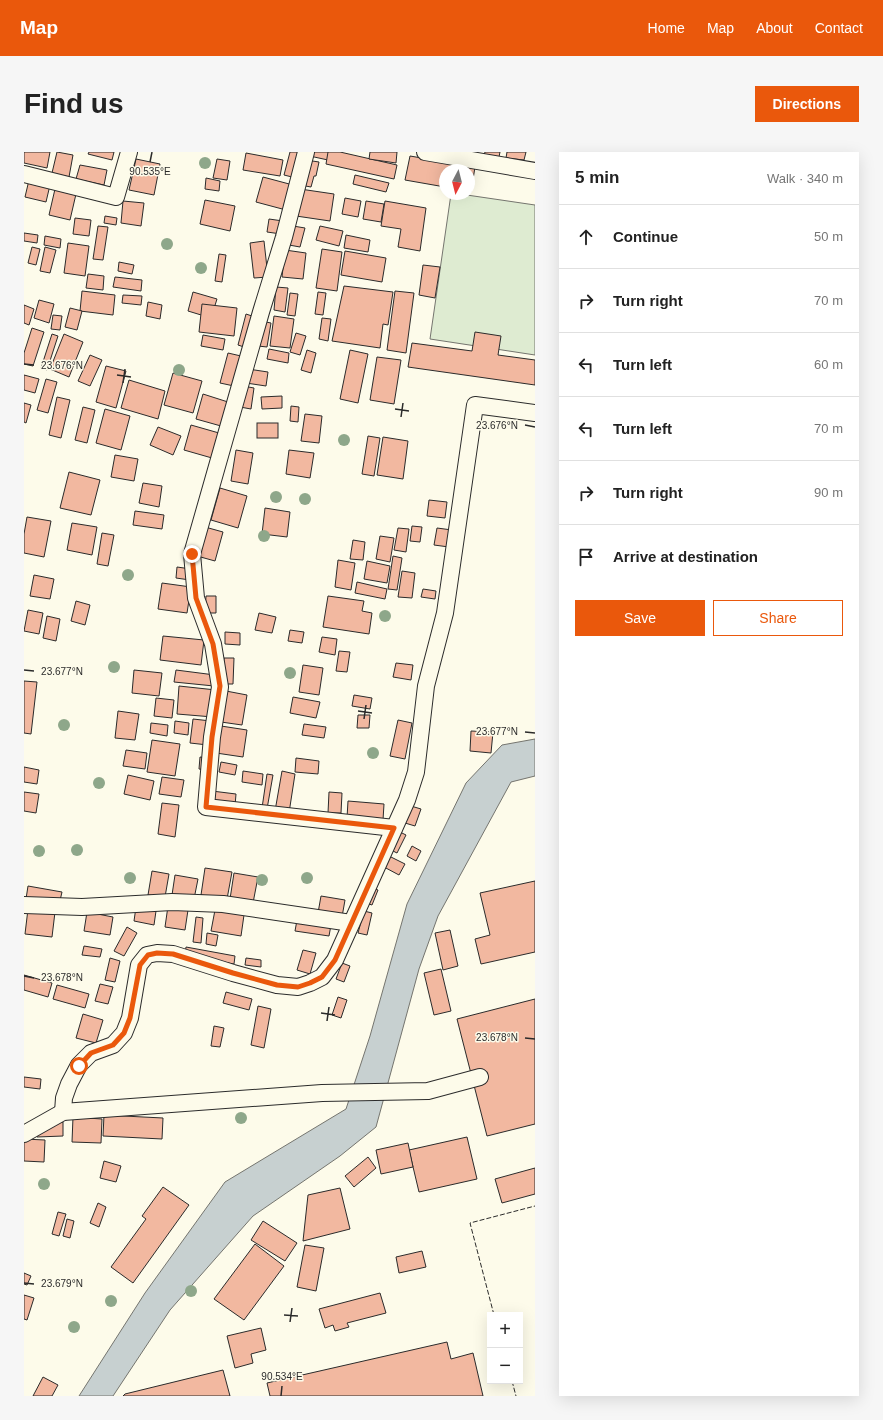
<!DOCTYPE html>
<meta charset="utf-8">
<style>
body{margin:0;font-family:Helvetica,sans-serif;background:#f6f6f6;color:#222}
.controls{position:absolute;right:12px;bottom:12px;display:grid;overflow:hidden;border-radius:0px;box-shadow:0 4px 16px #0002}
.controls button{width:36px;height:36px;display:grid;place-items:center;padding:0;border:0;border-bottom:1px solid #e0e0e0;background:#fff;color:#222;font:20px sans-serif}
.compass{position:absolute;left:415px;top:12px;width:36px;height:36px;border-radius:50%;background:#fff;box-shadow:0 4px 16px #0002;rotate:187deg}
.stop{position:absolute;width:12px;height:12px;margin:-9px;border:3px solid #ea580c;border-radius:50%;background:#fff}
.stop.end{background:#ea580c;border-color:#fff;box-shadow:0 1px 4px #0008}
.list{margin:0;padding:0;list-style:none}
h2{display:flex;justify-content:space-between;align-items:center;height:52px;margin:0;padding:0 16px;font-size:17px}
h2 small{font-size:13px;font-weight:400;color:#767676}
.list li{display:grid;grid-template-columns:26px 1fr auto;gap:12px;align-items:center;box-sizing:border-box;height:64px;padding:0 16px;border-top:1px solid #e0e0e0}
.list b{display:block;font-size:15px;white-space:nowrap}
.list em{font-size:13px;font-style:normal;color:#767676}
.actions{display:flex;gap:8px;padding:12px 16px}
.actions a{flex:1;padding:9px 0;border:1px solid #ea580c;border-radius:0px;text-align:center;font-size:14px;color:#ea580c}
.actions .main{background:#ea580c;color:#fff}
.icon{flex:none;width:22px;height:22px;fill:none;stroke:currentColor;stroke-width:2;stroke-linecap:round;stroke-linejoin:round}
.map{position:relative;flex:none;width:511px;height:1244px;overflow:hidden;border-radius:0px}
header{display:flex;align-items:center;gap:24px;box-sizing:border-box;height:56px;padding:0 20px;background:#ea580c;color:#fff}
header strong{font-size:19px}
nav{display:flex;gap:22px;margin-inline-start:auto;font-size:14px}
.intro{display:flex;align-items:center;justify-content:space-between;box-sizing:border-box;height:96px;padding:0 24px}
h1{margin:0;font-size:28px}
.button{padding:10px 18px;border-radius:0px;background:#ea580c;color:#fff;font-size:14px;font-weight:700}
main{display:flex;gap:24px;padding:0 24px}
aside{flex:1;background:#fff;border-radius:0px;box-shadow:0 4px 16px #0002}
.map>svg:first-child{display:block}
.green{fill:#deebd1;stroke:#74746e}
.water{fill:#c7d0d0;stroke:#74746e}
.building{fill:#f2b8a0;stroke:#2b2b2b}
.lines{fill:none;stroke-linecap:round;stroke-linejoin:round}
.minor-casing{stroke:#2b2b2b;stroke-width:18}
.minor{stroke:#fdfbea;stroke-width:16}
.fence{stroke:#2b2b2b;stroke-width:1;stroke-dasharray:5 2;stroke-linecap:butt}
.tree{fill:#8ea78a}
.route{stroke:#ea580c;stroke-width:5}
.ticks{fill:none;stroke:#2b2b2b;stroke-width:1.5}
.ticks-label{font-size:10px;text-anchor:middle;fill:#2b2b2b;stroke:#fdfbea;stroke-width:3;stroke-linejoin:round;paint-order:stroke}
</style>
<header>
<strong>Map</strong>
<nav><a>Home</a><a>Map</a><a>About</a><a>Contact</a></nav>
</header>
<div class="intro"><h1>Find us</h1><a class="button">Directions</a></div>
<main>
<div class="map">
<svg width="511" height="1244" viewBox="0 0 511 1244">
<rect width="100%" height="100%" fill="#fdfbea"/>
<polygon class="green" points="427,42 436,42 511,53 511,203 406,187"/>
<polygon class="water" points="511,587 511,624 487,630 414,764 395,817 352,975 316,1004 229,1064 146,1158 89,1244 55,1244 121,1141 201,1030 322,957 346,884 383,752 442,631 478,593"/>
<g class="building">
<polygon points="0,0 26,0 23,16 0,11"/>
<polygon points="33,0 49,3 45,25 28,21"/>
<polygon points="65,0 90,0 88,8 64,2"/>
<polygon points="266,0 279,0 272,26 260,23"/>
<polygon points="282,0 305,0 304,8 281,3"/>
<polygon points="304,0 316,0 373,13 370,27 302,12"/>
<polygon points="346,0 373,0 372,11 345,7"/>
<polygon points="461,0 476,0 475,5 460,3"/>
<polygon points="483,0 502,0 500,8 482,6"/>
<polygon points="222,1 259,8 256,24 219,18"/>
<polygon points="386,4 451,15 447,40 445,39 445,18 421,18 421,35 381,28"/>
<polygon points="112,7 136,12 130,43 105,38"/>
<polygon points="193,7 206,9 203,28 189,26"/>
<polygon points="282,8 295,10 292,24 290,24 287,35 276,33"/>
<polygon points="56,13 83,18 80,33 52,27"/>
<polygon points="331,23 365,31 362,40 329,32"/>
<polygon points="239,25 269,33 262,58 232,50"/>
<polygon points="182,26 196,29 195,39 181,37"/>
<polygon points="5,28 26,33 22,50 1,45"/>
<polygon points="31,37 52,42 46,68 25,63"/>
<polygon points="276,37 310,42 306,69 272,64"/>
<polygon points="321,46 337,49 334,65 318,62"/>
<polygon points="181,48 211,54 206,79 176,72"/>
<polygon points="99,49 120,51 117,74 97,71"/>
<polygon points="342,49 360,52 357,70 339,67"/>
<polygon points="361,49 402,56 396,99 374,95 377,77 357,74"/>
<polygon points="81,64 93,66 92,73 80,71"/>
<polygon points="51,66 67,68 65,84 49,82"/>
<polygon points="245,67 259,69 257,82 243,80"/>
<polygon points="74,74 84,75 79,108 69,107"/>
<polygon points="269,74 281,76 276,95 265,93"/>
<polygon points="296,74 319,79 315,94 292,88"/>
<polygon points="0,81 14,83 13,91 0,89"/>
<polygon points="322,83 346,88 344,100 320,96"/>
<polygon points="21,84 37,87 36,96 20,93"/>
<polygon points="240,89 244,125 230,126 226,91"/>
<polygon points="44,91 65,94 61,124 40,121"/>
<polygon points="8,95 16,97 12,113 4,111"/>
<polygon points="21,95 32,98 26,121 16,119"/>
<polygon points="298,97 318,100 313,139 292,136"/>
<polygon points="261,98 282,101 279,127 258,125"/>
<polygon points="321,99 362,106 358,130 317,123"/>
<polygon points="195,102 202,103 198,130 191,129"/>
<polygon points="95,110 110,113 108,122 94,119"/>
<polygon points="399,113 416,115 411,146 395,143"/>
<polygon points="64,122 80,124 79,138 62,136"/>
<polygon points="91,125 118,128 117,139 89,135"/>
<polygon points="320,134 369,140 364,173 359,172 356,196 308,189"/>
<polygon points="252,135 264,136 261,160 250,158"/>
<polygon points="58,139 91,143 89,163 56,159"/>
<polygon points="371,139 390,141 382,201 363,198"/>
<polygon points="169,140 193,147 187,166 164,159"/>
<polygon points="294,140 302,141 299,163 291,162"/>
<polygon points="266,141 274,142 271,164 263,163"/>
<polygon points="99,143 118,144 117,153 98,151"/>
<polygon points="15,148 30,152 25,171 10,166"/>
<polygon points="124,150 138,153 136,167 122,164"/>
<polygon points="178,152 213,156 210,184 175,180"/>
<polygon points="0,153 10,157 5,173 0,171"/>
<polygon points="46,156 58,159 53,178 41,175"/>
<polygon points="222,162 231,165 223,196 214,193"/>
<polygon points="29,163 38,164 36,178 27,177"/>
<polygon points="250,164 270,167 266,196 246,194"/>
<polygon points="298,166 307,167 304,189 295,187"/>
<polygon points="237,169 247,171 243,195 234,194"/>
<polygon points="8,176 20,180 9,214 0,212 0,201"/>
<polygon points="451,180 477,184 474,203 511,208 511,233 384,215 388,191 448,199"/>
<polygon points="272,181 282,184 276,203 266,200"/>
<polygon points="28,182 34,184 23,218 17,216"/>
<polygon points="40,182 59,190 45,225 26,217"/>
<polygon points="179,183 201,187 199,198 177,194"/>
<polygon points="245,197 265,201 264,211 243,207"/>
<polygon points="283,198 292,201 287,221 277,218"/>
<polygon points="326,198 344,202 334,251 316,247"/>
<polygon points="204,201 217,204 210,234 196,231"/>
<polygon points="66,203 78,208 66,234 54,229"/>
<polygon points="353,205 377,208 370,252 346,248"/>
<polygon points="82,214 102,219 92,256 72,250"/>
<polygon points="224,217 244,220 242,234 222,231"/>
<polygon points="149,221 178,229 169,261 140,253"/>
<polygon points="0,223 15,227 11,241 0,238"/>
<polygon points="22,227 33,230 24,261 13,258"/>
<polygon points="105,228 141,239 134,267 97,256"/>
<polygon points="219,234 230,236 227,257 216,255"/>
<polygon points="179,242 204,250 197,274 172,267"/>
<polygon points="258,244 258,256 238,257 237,245"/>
<polygon points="33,245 46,248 37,286 25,283"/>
<polygon points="0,251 7,253 2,271 0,270"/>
<polygon points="267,254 275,255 274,270 266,269"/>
<polygon points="59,255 71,258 63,291 51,288"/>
<polygon points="81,257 106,264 97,298 72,291"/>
<polygon points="281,262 298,264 295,291 277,289"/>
<rect x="233" y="271" width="21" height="15"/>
<polygon points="167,273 195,281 188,306 160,298"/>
<polygon points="134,275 157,284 149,303 126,293"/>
<polygon points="344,284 356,286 350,324 338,322"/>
<polygon points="359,285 384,289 379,327 353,323"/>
<polygon points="212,298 229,301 224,332 207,329"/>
<polygon points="265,298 290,301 286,326 262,322"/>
<polygon points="91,303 114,307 110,329 87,325"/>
<polygon points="45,320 76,328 67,363 36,356"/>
<polygon points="119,331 138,334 135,355 115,351"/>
<polygon points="196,336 223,344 214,376 187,368"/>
<polygon points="405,348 423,350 421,366 403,364"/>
<polygon points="241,356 266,360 263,385 238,382"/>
<polygon points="111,359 140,363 138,377 109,373"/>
<polygon points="3,365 27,369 20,405 0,401 0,382"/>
<polygon points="48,371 73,375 68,403 43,398"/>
<polygon points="388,374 398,375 396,390 386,389"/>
<polygon points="181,375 199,380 191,409 173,404"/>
<polygon points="374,376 385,377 382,400 370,398"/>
<polygon points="413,376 428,378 425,395 410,393"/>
<polygon points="78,381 90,383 84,414 73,412"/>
<polygon points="356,384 370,386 366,410 352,407"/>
<polygon points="329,388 341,390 339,408 326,407"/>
<polygon points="369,404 378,406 373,438 364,437"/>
<polygon points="314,408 331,411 327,438 311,435"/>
<polygon points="343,409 366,414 363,431 340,427"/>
<polygon points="153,415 167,417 166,428 152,426"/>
<polygon points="378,419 391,421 388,446 374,445"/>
<polygon points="10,423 30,427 26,447 6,444"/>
<polygon points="333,430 363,437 361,447 331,441"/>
<polygon points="138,431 167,435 163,461 134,457"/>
<polygon points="399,437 412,439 411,447 397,445"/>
<polygon points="182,444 192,444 192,461 181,461"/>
<polygon points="304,444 340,449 338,459 348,461 345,482 299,475"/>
<polygon points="52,449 66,453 61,473 47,469"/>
<polygon points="4,458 19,461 15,482 0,479"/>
<polygon points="235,461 252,465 248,481 231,478"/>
<polygon points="23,464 36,467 32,489 19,486"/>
<polygon points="266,478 280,480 278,491 264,489"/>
<polygon points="201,480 216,481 216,493 201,492"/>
<polygon points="139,484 180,488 177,513 136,508"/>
<polygon points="298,485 313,487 311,503 295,500"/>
<polygon points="315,499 326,500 323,520 312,519"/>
<polygon points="200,506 210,506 209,532 198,532"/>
<polygon points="372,511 389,513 387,528 369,525"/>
<polygon points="279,513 299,516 295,543 275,540"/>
<polygon points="110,518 138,521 135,544 108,541"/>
<polygon points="152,518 191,523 190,534 150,530"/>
<polygon points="0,529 13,530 7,582 0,581"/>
<polygon points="155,534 192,538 189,565 153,562"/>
<polygon points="202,539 223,543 218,573 197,570"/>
<polygon points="330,543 348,546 346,557 328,554"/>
<polygon points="269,545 296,550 292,566 266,561"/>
<polygon points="132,546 150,548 148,566 130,564"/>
<polygon points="94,559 115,562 111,588 91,586"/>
<polygon points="334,563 346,563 345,576 333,576"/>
<polygon points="169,567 187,569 184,593 166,591"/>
<polygon points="374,568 388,571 381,607 366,604"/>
<polygon points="151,569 165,571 164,583 150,581"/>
<polygon points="127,571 144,573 143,584 126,581"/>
<polygon points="280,572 302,575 300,586 278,583"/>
<polygon points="197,574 223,578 219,605 192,601"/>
<polygon points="447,579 469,580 467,601 446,599"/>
<polygon points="128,588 156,592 151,624 123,620"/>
<polygon points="102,598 123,601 121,617 99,614"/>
<polygon points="176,605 183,606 182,618 175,617"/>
<polygon points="272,606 295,609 294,622 271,620"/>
<polygon points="197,610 213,613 211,623 195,620"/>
<polygon points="0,615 15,618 13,632 0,630"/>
<polygon points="219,619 239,622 238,633 218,630"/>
<polygon points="258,619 271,622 265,661 251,659"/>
<polygon points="243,622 249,623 243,657 238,656"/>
<polygon points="104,623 130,629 126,648 100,642"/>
<polygon points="138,625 160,628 157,645 135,642"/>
<polygon points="188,639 212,642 211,654 187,651"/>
<polygon points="0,640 15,642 12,661 0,659"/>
<polygon points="305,640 318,641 317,661 304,661"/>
<polygon points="324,649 360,652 359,668 323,666"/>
<polygon points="138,651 155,653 151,685 134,682"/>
<polygon points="387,654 397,657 391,674 381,671"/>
<polygon points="374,679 382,683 373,701 365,697"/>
<polygon points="388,694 397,699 392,709 383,704"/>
<polygon points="365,704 381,712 375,723 360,715"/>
<polygon points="181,716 208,720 203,747 177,743"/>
<polygon points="128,719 145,722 141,745 124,743"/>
<polygon points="210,721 234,725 229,751 206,747"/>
<polygon points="151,723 174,727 170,747 148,743"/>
<polygon points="511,729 511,800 457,812 451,787 466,783 456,741"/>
<polygon points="4,734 38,740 35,753 2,747"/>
<polygon points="348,736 354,738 348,753 342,751"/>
<polygon points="297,744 321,748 318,765 294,761"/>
<polygon points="144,754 164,758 161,778 141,775"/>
<polygon points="112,755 132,759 130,773 110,769"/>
<polygon points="4,757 31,760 28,785 1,782"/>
<polygon points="191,758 220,763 217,784 187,779"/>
<polygon points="340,759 348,761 343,783 334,781"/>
<polygon points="63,760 89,765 86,783 60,779"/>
<polygon points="172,765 179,766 177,791 169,790"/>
<polygon points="273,768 307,773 305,784 271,779"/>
<polygon points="103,775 113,781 100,804 90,799"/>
<polygon points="426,778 434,814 419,818 411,781"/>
<polygon points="183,781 194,783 192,794 182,792"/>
<polygon points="60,794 78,797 76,805 58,803"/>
<polygon points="162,795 211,804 210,812 161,803"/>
<polygon points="279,798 292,801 286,822 273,818"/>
<polygon points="86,806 96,809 91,830 81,828"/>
<polygon points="222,806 237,808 237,815 221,813"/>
<polygon points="318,811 326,814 320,830 312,827"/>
<polygon points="417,817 427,859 410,863 400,821"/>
<polygon points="0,823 28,831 24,845 0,838"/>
<polygon points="76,832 89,835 84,852 71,849"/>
<polygon points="33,833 65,842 61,856 29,847"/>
<polygon points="202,840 228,847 225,858 199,851"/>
<polygon points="314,845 323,848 317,866 308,863"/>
<polygon points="511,847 511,972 463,984 433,867"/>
<polygon points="234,854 247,857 240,896 227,893"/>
<polygon points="59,862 79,868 72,891 52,886"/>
<polygon points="190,874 200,876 196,895 187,894"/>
<polygon points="0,925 17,927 16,937 0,935"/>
<polygon points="80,963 139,966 138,987 79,984"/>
<polygon points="49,965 78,967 77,991 48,990"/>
<polygon points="13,970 39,970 39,984 13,985"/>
<polygon points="443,985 453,1027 395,1040 385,998"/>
<polygon points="0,987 21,988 20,1010 0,1009"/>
<polygon points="384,991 389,1015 357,1022 352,998"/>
<polygon points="344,1005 352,1016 330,1035 321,1024"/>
<polygon points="80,1009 97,1014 92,1030 76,1026"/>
<polygon points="511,1016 511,1042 478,1051 471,1027"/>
<polygon points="139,1035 165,1053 109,1131 87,1115 122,1067 118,1064"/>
<polygon points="316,1036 326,1077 279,1089 284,1043"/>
<polygon points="74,1051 82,1055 75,1075 66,1071"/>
<polygon points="34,1060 42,1062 35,1084 28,1082"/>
<polygon points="43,1067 50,1069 46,1086 39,1084"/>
<polygon points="239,1069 273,1091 261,1109 227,1088"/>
<polygon points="231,1092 260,1114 220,1168 190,1147"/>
<polygon points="281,1093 300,1096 292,1139 273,1135"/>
<polygon points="398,1099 402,1115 375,1121 372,1105"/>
<polygon points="0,1121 7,1124 3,1133 0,1132"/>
<polygon points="356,1141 362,1161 323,1171 325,1175 311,1179 309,1173 301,1176 295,1157"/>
<polygon points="0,1143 10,1146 3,1168 0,1167"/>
<polygon points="237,1176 242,1198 227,1202 229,1211 211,1216 203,1184"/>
<polygon points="423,1190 427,1207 449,1201 459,1244 246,1244 243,1231"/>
<polygon points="199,1218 206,1244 99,1244 101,1242"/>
<polygon points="19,1225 34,1233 28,1244 9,1244"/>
</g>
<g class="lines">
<g class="minor-casing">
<g id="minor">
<polyline points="282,0 260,85 237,160 168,402 172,446 189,492 196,535 188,585 182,655 370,676"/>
<polyline points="401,0 511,19"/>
<polyline points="0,22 92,45 105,0"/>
<polyline points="0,753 58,755 148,750 199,752 327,771"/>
<polyline points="39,960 40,946 45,932 55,913 67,901 89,893 100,881 106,866 115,813 123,803 133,801 149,802 209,821 253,833 274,835 286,831 298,825 311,808 383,648 392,620 402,534 421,461 451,253 511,261"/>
<polyline points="0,982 39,960 298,941 404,939 456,925"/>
</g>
</g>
<use href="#minor" class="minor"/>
<g class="fence">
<polyline points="470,1163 446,1071 511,1054"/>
<polyline points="488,1229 492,1244"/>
</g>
</g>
<g class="tree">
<circle cx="181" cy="11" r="6"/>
<circle cx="143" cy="92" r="6"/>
<circle cx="177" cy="116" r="6"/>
<circle cx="155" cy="218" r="6"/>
<circle cx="320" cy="288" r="6"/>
<circle cx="252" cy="345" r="6"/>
<circle cx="281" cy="347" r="6"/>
<circle cx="240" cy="384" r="6"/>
<circle cx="104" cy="423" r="6"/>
<circle cx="361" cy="464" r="6"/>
<circle cx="90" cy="515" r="6"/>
<circle cx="266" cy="521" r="6"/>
<circle cx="40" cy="573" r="6"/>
<circle cx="349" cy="601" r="6"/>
<circle cx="75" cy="631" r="6"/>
<circle cx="53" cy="698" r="6"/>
<circle cx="15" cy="699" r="6"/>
<circle cx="106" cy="726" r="6"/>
<circle cx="283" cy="726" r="6"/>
<circle cx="238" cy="728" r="6"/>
<circle cx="217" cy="966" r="6"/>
<circle cx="20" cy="1032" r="6"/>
<circle cx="167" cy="1139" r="6"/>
<circle cx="87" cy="1149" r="6"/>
<circle cx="50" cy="1175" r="6"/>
</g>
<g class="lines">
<polyline class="route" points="55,914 67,901 89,893 100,881 106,866 116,813 124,803 133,801 149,802 209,821 253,833 274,835 286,831 298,825 311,808 370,676 182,655 188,585 196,534 189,492 172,446 168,402"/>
</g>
<path class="ticks" d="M126,10l2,-10M0,212l10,1M93,223l14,2M99,231l2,-14M371,257l14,2M377,265l2,-14M501,273l10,2M0,518l10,1M334,559l14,2M340,567l2,-14M501,580l10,1M0,824l10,2M297,861l14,2M303,869l2,-14M501,886l10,1M0,1131l10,1M260,1163l14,1M266,1170l2,-14M257,1244l1,-10"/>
<g class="ticks-label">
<text x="126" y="23">90.535°E</text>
<text x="38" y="217">23.676°N</text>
<text x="473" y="277">23.676°N</text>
<text x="38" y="523">23.677°N</text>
<text x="473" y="583">23.677°N</text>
<text x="38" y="829">23.678°N</text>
<text x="473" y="889">23.678°N</text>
<text x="38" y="1135">23.679°N</text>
<text x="258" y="1228">90.534°E</text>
</g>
</svg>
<div class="controls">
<button>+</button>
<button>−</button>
</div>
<svg class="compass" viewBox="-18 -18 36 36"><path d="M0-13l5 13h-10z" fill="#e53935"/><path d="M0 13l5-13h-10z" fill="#767676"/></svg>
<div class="stop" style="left:55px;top:914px"></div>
<div class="stop end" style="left:168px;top:402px"></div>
</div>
<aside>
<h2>5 min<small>Walk · 340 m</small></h2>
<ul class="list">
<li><svg class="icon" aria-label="ahead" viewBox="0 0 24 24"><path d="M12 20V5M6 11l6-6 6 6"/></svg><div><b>Continue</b></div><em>50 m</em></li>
<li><svg class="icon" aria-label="right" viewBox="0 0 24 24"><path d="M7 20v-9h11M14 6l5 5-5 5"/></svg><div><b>Turn right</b></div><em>70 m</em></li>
<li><svg class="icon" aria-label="left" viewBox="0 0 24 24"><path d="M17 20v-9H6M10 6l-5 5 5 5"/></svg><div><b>Turn left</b></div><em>60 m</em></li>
<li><svg class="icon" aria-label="left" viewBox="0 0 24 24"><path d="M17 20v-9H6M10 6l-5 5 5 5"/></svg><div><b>Turn left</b></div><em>70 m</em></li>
<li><svg class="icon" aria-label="right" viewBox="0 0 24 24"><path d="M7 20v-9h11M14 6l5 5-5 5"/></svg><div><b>Turn right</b></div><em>90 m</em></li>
<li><svg class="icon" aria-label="arrive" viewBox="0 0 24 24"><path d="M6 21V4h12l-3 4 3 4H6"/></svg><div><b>Arrive at destination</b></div></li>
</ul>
<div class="actions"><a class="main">Save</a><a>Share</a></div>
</aside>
</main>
